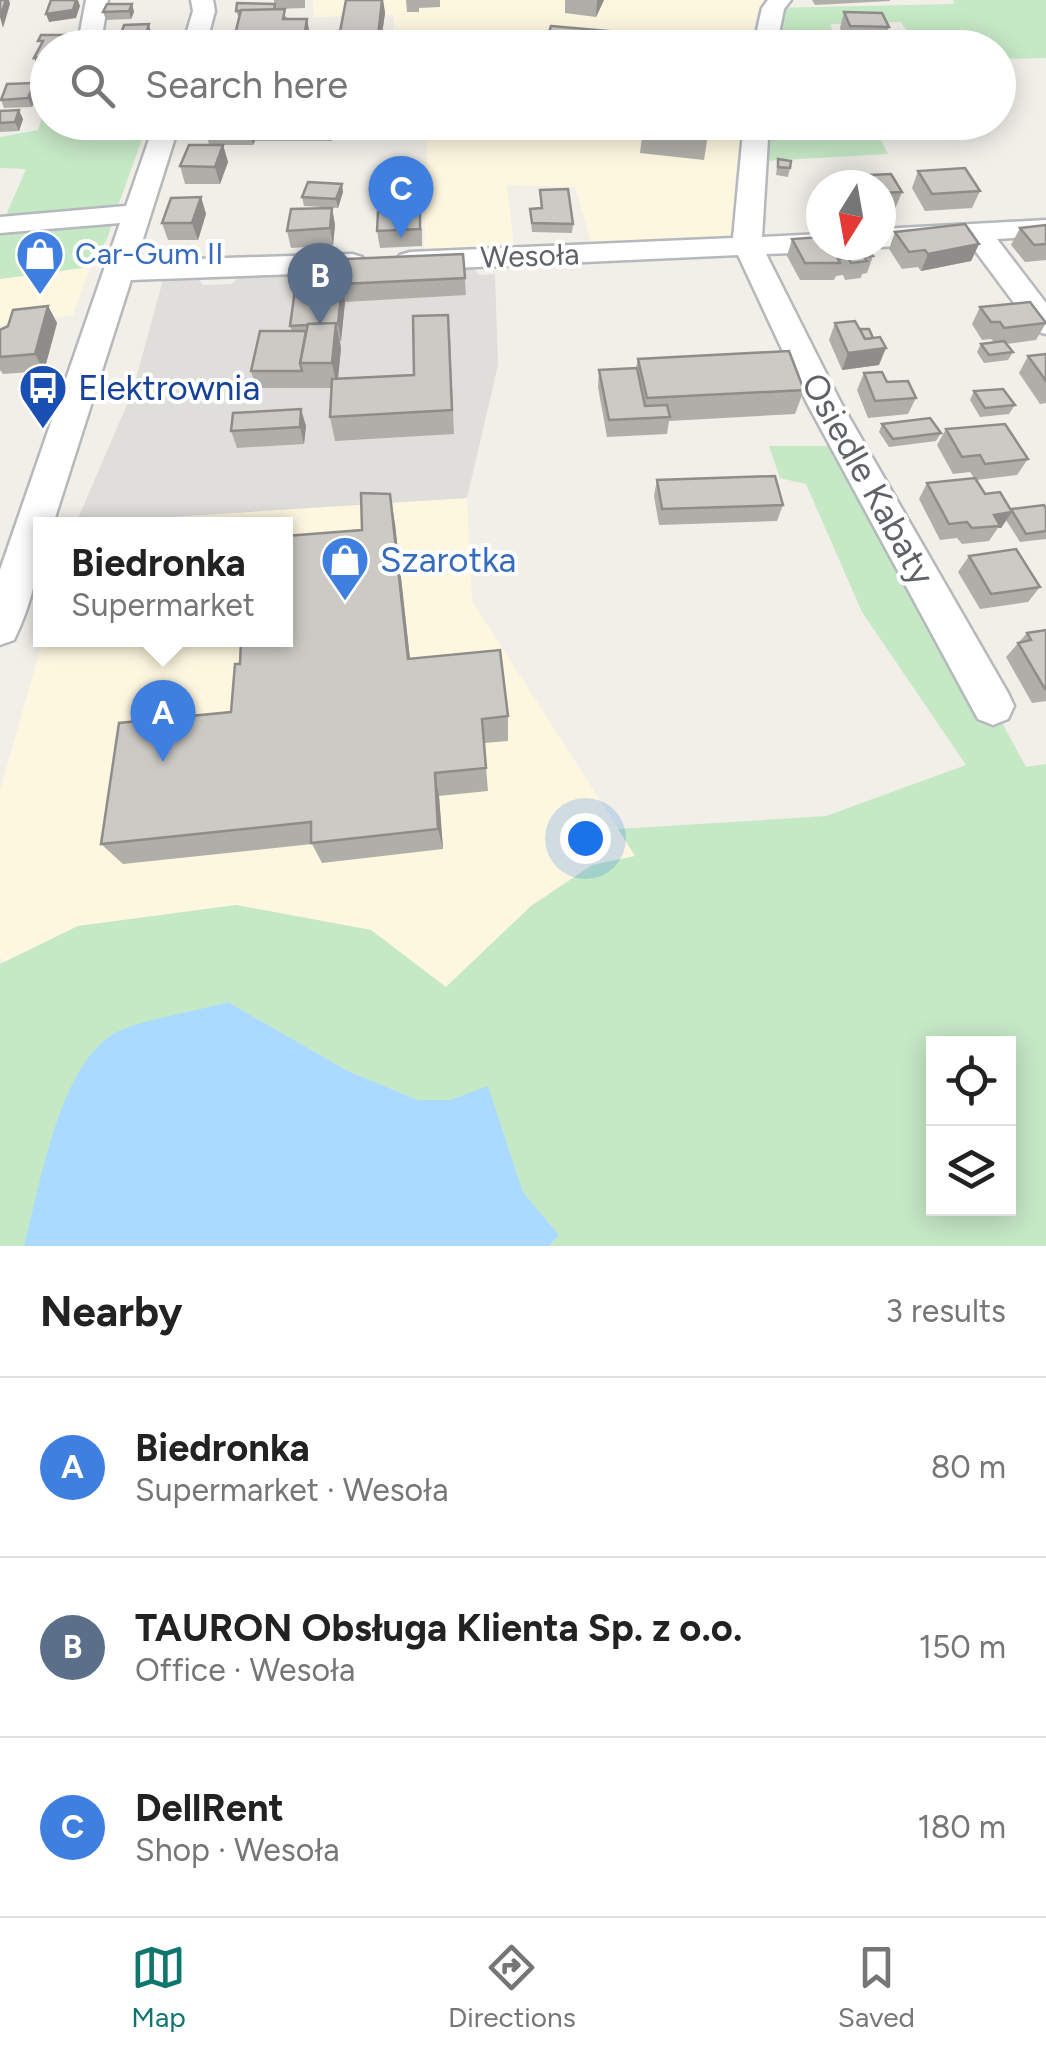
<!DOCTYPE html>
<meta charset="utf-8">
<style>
body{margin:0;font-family:Figtree,sans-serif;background:#f6f6f6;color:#222}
.controls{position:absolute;right:30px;bottom:30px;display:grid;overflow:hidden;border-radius:0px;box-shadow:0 5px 25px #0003}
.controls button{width:90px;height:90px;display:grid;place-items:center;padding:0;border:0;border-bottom:2px solid #e0e0e0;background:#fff;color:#222;font:50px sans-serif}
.compass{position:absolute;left:806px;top:170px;width:90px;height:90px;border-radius:50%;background:#fff;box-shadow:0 5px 25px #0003;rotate:191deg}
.you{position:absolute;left:585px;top:838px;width:35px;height:35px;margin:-25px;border:8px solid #fff;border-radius:50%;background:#1a73e8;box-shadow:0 0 0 15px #1a73e833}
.badge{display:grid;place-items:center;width:65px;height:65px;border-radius:50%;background:#0f766e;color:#fff;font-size:32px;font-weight:700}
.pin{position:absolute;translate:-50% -82px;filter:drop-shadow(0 2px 5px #0008)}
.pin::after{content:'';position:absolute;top:52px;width:35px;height:30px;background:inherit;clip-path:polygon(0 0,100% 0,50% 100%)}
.popup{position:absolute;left:33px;top:517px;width:260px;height:130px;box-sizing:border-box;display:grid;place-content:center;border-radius:0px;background:#fff;filter:drop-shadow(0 2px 8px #0005);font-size:32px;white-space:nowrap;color:#767676}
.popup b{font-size:38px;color:#222}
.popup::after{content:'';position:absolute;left:50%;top:100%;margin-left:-20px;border:20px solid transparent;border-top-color:#fff}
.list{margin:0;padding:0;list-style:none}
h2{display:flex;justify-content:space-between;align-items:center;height:130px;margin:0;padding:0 40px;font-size:42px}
h2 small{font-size:32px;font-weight:400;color:#767676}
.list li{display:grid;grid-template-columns:65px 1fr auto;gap:30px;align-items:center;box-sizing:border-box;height:180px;padding:0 40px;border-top:2px solid #e0e0e0}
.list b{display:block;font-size:38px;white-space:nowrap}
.list p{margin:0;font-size:32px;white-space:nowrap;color:#767676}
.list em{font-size:32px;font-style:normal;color:#767676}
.icon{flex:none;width:55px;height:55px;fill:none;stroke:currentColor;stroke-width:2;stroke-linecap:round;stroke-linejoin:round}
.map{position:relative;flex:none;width:1046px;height:1246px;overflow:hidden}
.search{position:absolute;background:#fff;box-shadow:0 5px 25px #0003;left:30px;right:30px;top:30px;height:110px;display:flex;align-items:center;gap:25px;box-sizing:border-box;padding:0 35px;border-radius:55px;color:#767676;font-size:38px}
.sheet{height:670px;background:#fff}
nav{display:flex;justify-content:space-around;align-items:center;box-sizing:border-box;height:140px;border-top:2px solid #e0e0e0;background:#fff;font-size:28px;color:#767676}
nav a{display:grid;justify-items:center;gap:5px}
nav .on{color:#0f766e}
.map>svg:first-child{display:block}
.commercial{fill:#fef7e0}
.industrial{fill:#e0deda}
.green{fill:#c5e8c5;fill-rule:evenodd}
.water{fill:#aadaff}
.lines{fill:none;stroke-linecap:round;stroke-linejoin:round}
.minor-casing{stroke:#b5b8bc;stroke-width:5}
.minor{fill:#fff;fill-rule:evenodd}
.wall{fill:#afaea9}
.shaded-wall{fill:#8f8d8a}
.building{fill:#cccac5;stroke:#8f8d8a;stroke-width:2.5}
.labels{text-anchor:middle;stroke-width:8;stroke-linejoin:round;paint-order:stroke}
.far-shop-label{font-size:30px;fill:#366cbe;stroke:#fff;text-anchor:start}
.far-street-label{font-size:30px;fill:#5f6368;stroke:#fff}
.transit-label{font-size:35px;fill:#164399;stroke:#fff;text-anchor:start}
.street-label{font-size:35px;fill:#5f6368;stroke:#fff}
.shop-label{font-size:35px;fill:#366cbe;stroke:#fff;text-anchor:start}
</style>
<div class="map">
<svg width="1046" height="1246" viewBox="0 0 1046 1246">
<rect width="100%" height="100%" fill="#f1efe8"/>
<g class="commercial">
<polygon points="313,0 764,0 756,14 751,48 393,47 394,15 314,17"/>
<polygon points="428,123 742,123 734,186 749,248 592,245 575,187 507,185 514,246 424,252"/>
<polygon points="90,267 73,315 0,325 0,279"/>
<polygon points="467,498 472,601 636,856 592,865 531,906 446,987 371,930 236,905 78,926 6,962 0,958 0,791 43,640 286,640 286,524 76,523"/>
</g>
<polygon class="industrial" points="474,269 480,275 495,274 498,365 467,498 76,523 132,393 163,280 199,279 203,285 232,284 239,277"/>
<g class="green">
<polygon points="953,0 1046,0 1046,58 999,59 998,48 917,47 901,22 830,24 838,46 764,46 773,8 954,4"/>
<polygon points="43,115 47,115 48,122 148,123 119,203 114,207 4,220 26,169 0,168 0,137 38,130"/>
<polygon points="757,123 872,123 888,154 764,161"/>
<polygon points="115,215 107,239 90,267 0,279 0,225"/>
<path d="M769,446h63l161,260 33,61 20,-3v482h-497l10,-11 -36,-43 -35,-105 -38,13h-32l-70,-29 -120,-69 -43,13 -132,119 -29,112h-24v-282l78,-38 158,-21 135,25 75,57 85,-81 61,-41 43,-9 -17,-27 208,-13 140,-51 -104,-153 -56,-128 -26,-6zM934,1044h74v164h-74z"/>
</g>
<path class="water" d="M228,1002l120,69 70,29h32l38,-14 35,106 36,43 -10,11h-525c16,-59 35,-184 93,-214 23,-12 82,-21 111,-30z"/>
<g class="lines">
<g class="minor-casing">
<g id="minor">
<polygon points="86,0 108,0 100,48 77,48"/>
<polygon points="191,0 213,0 215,11 205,48 182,48 193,11"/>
<polygon points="768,0 791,0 784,9 776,48 753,48 762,8"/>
<path d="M155,122h25l-44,139 216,-7 10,3 5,6 -5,6 -10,3 -221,8 -78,244h-12c0,41 -9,79 -27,116l-14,5v-75l120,-347 -120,10v-16l126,-11z"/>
<polygon points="744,122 769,122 762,237 821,234 821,245 834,245 821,252 766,254 841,403 1008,693 1014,706 1008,719 993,725 978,719 807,403 738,255 410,270 400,267 395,261 400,255 410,252 733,238"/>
<polygon points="1046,220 1046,236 997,239 1046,303 1046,334 1035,331 968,241 881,247 875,245 881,245 881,229"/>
</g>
</g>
<use href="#minor" class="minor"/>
</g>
<g class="wall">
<polygon points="274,0 305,0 305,8 276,9 310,35 308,48 236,48 234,39 239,19 236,11 274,4"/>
<polygon points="383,0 385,13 380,48 341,48 339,37"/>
<polygon points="406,0 440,0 440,7 419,8 419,12 407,12"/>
<polygon points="565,0 604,0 596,17 565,13"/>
<polygon points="812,0 890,0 890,1 815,5"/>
<polygon points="132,4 134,12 131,19 106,20 103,12"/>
<polygon points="844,12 889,27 884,43 846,43 840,28"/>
<polygon points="151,33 147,45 130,46 154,48 107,48 106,44 120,37"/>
<polygon points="38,91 32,107 4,108 1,100"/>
<polygon points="0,111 23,119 19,131 0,132"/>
<polygon points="202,122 334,122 335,126 332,141 255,141 253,145 223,145 228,162 220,184 185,184 180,166 209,145 205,126"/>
<polygon points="525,122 584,122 582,129"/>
<polygon points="710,122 704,160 640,153 643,128"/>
<polygon points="778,159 790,168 788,177 776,175"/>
<polygon points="918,171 980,191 972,208 925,211 912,188"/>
<polygon points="891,174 902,192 895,209 881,210 881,185 846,185 849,176"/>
<polygon points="540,190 573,224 572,233 532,232 530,209 541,208"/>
<polygon points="343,192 338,208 304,206 302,197"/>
<polygon points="201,197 206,214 198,240 168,240 162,223"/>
<polygon points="332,208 335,225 333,245 291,248 287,231"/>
<polygon points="1046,225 1046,260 1025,262 1011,245 1020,228"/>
<polygon points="422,228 422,246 380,248 377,231"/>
<polygon points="895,232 979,244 971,261 921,271 918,267 902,269 889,249"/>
<polygon points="792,239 873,256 867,273 862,274 861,278 845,280 843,275 836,276 834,280 800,280 787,256"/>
<polygon points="463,254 466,295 345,302 341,341 340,341 341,348 338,379 414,375 450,339 454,434 335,441 330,417 331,388 256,388 251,371 292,331 290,326 299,261"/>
<polygon points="48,306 57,323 44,371 3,374 0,370 0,330"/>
<polygon points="980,307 1046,323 1036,340 1006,344 1013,352 1008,360 984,363 977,352 981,344 994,342 991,339 982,340 972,324"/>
<polygon points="835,323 879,365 842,370 829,340"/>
<polygon points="1046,354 1046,403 1040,404 1019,373 1028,356"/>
<polygon points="638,359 804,390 795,414 669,421 667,434 607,437 598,387 599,370 636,368"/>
<polygon points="864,373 887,382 916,398 908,414 868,418 857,390"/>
<polygon points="974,391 1015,405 1009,414 980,417 970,400"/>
<polygon points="882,424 941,433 936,441 889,447 879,432"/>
<polygon points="306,426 304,444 237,448 231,431"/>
<polygon points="946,429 1028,459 1017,475 976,480 985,494 1011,510 1046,508 1046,539 1020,542 1006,520 1001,528 998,528 989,541 962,544 957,538 940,540 919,499 927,483 974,478 970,472 953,474 937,445"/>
<polygon points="657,480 783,505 777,521 659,525 654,496"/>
<polygon points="395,524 410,659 508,716 508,741 484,743 488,791 439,796 443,849 322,863 312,844 123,864 101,844 231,712 240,664 362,530"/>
<polygon points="969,556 1040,587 1028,602 980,609 958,572"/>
<polygon points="1046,630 1046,701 1032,703 1006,657 1027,633"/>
</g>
<g class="shaded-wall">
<polygon points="6,0 9,0 10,4 3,28 0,17"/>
<polygon points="78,0 80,6 76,18 49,22 46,14"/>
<polygon points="383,0 385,13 380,48 379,48 378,37"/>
<polygon points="597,0 604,0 596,17 597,1"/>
<polygon points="132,4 134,12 131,19 129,11"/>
<polygon points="307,19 310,35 308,48 306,48 304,38"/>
<polygon points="149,24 151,33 147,45 145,37"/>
<polygon points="65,35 69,43 66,48 59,48"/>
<polygon points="48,56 48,65 38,67 34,58"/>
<polygon points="34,83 38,91 32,107 28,98"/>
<polygon points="19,110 23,119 19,131 15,122"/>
<polygon points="329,122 334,122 335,126 332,141"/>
<polygon points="250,124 255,141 253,145 249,128"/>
<polygon points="223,145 228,162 220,184 215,167"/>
<polygon points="342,184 343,192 338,208 336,199"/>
<polygon points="201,197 206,214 198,240 192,223"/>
<polygon points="332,208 335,225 333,245 330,228"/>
<polygon points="979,244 971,261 921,271 928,254"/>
<polygon points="342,284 345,302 341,341 338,324"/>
<polygon points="48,306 57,323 44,371 35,354"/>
<polygon points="336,323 341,348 337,388 332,363"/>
<polygon points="886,348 879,365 842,370 848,353"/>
<polygon points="301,409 306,426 304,444 300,427"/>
<polygon points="390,494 395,524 413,686 408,659"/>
<polygon points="1012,512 1001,528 998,528 1000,526 994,515"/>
<polygon points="435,773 439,796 443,849 438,829"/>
</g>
<g class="building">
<polygon points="0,0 6,0 0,17"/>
<polygon points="51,0 76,0 73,10 46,14"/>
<polygon points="346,0 382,0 378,37 339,37"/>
<polygon points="237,3 275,4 274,10 236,11"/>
<polygon points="107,4 132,4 129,11 103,12"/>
<polygon points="285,9 283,19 307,19 304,38 234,39 241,10"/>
<polygon points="844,12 882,13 889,27 850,26"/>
<polygon points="149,24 145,37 128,37 126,44 106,44 109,38 120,37 124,25"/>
<polygon points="551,26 609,31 603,48 543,48"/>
<polygon points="41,35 65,35 59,48 48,48 48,56 34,58 43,41 38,41"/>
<polygon points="620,41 638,43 637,48 618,48"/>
<polygon points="780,42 803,44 803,48 780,48"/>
<polygon points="154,46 153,48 109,48 110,47"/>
<polygon points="34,83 28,98 1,100 7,84"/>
<polygon points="19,110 15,122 0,123 0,111"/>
<polygon points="206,122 329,122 329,124 250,124 249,128 204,128"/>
<polygon points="644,122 710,122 708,136 643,128"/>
<polygon points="189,145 223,145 215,167 180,166"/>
<polygon points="778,159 791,161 790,168 778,167"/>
<polygon points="965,168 980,191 932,194 918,171"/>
<polygon points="891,174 902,192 881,193 881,185 854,185 849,176"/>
<polygon points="308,182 342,184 336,199 302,197"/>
<polygon points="568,189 573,224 532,223 530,209 542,208 540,190"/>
<polygon points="201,197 192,223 162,223 171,198"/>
<polygon points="332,208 330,228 287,231 291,209"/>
<polygon points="420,211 420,229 377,231 378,212"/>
<polygon points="965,224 979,244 928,254 925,250 909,252 895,232"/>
<polygon points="1046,225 1046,244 1034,245 1020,228"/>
<polygon points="821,237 821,245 866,245 873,256 864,257 867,261 851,263 848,258 838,259 840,263 805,263 792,239"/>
<polygon points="463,254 465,278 342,284 338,324 308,324 307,325 290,326 299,261"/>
<polygon points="1030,302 1046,323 1004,328 1000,322 991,322 980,307"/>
<polygon points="48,306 35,354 0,357 0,330 8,326 13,310"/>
<polygon points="448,315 452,410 330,417 332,379 414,375 413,316"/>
<polygon points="855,321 865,339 880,337 886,348 848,353 835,323"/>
<polygon points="336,323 332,363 300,363 308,324"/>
<polygon points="860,329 869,329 873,338 865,339"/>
<polygon points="260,331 306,331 300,363 302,371 251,371"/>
<polygon points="1004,341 1013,352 989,355 981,344"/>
<polygon points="789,351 804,390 647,398 638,359"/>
<polygon points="1046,354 1046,381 1028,356"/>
<polygon points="637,368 645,406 667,405 670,417 609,420 599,370"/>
<polygon points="882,372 887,382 908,381 916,398 875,401 864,373"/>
<polygon points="1003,389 1015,405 985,408 974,391"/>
<polygon points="301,409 300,427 231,431 233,413"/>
<polygon points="930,418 941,433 893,439 882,424"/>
<polygon points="1005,424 1028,459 985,464 980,455 962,457 946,429"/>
<polygon points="775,476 783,505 662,509 657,480"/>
<polygon points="975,478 985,494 1000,492 1012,512 994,515 1000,526 972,528 967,522 949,524 927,483"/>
<polygon points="361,493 390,494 408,659 500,650 508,716 482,719 486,768 435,773 438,829 311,843 311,822 101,844 119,723 231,712 235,664 240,664 241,640 286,640 286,536 362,530"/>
<polygon points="1044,505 1046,508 1046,531 1026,534 1011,509"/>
<polygon points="1016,549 1040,587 991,594 969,556"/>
<polygon points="1046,630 1046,689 1045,689 1018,643 1031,640 1027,633"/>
</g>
<defs>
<g id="shop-pin" transform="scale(2.5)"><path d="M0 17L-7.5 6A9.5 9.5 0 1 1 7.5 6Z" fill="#3f7fe0" stroke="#fff"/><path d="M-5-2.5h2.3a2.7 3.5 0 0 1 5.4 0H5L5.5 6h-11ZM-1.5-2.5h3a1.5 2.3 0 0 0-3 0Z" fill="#fff"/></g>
<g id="bus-pin" transform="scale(2.5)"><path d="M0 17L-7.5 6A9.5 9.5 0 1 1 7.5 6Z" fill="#1a4fb4" stroke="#fff"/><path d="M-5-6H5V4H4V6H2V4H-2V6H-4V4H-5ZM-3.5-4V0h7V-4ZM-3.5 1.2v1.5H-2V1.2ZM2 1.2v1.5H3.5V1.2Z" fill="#fff"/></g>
</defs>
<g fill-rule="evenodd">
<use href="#shop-pin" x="40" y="254"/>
<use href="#bus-pin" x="43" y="388"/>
<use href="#shop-pin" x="345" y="560"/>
</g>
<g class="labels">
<g class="far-shop-label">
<text x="75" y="264">Car-Gum II</text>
</g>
<g class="far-street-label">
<text transform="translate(530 256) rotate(-2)" y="10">Wesoła</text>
</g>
<g class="transit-label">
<text x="78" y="400">Elektrownia</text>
</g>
<g class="street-label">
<text transform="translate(868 479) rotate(61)" y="12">Osiedle Kabaty</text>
</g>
<g class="shop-label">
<text x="380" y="572">Szarotka</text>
</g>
</g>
</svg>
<div class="controls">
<button><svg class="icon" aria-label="locate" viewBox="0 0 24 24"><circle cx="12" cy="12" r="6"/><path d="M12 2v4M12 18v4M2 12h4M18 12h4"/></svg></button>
<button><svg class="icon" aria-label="layers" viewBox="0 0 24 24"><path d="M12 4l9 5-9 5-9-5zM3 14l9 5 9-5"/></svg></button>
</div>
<svg class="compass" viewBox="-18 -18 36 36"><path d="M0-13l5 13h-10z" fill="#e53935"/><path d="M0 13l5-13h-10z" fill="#767676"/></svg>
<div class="you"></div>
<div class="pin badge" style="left:163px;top:762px;background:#3f7fe0">A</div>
<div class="popup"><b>Biedronka</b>Supermarket</div>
<div class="pin badge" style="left:320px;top:325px;background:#5c6f8a">B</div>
<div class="pin badge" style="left:401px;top:238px;background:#3f7fe0">C</div>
<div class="search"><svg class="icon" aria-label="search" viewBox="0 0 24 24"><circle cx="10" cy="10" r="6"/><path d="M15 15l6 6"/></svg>Search here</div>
</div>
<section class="sheet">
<h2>Nearby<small>3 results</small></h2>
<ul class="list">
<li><span class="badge" style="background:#3f7fe0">A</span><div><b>Biedronka</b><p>Supermarket · Wesoła</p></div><em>80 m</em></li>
<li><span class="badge" style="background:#5c6f8a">B</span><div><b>TAURON Obsługa Klienta Sp. z o.o.</b><p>Office · Wesoła</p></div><em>150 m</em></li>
<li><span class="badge" style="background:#3f7fe0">C</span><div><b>DellRent</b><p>Shop · Wesoła</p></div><em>180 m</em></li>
</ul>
</section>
<nav>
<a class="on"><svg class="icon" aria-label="map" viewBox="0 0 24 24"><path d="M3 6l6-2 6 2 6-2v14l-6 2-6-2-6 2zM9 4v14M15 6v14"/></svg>Map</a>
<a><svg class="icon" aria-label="directions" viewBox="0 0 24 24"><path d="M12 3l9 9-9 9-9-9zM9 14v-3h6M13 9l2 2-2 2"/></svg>Directions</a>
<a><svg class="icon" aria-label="saved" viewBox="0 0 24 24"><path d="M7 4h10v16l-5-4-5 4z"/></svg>Saved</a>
</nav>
